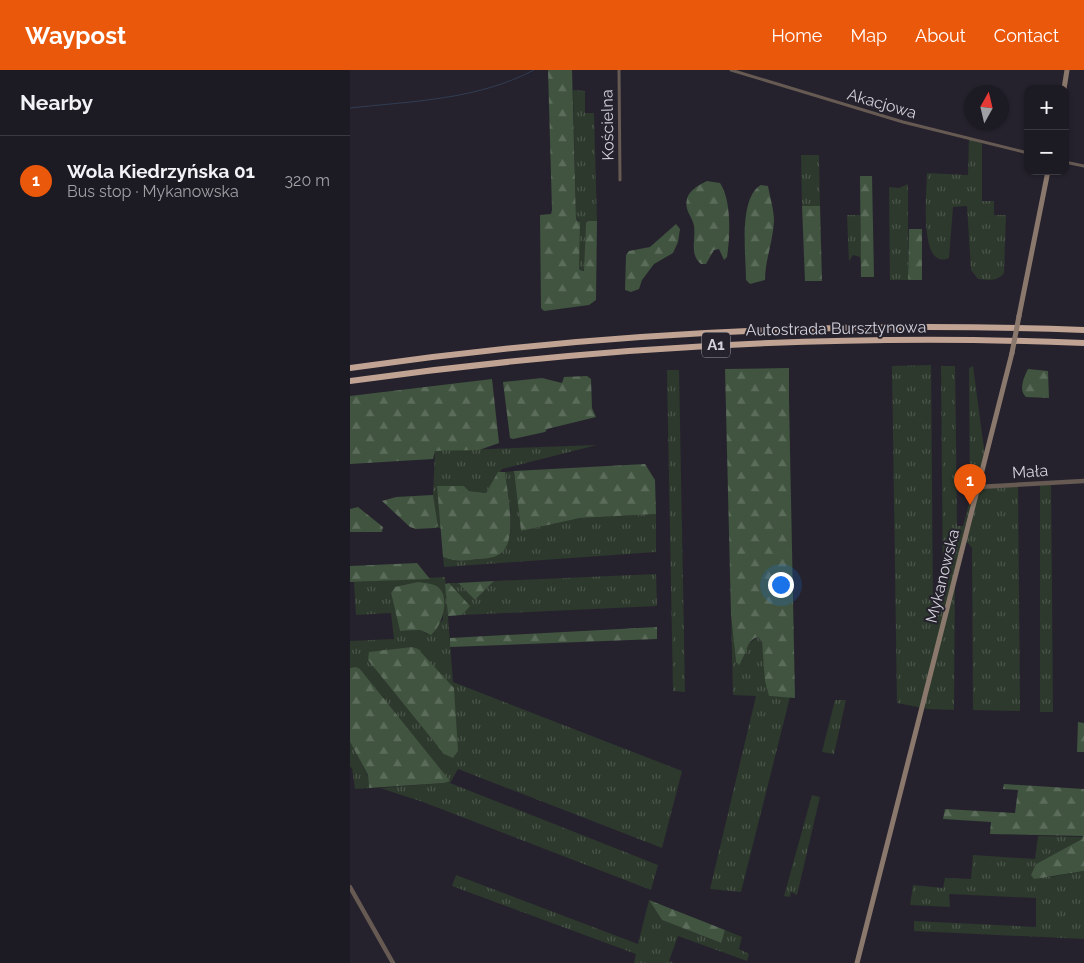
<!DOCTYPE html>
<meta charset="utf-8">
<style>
body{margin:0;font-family:Raleway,sans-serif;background:#25232a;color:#f1f3f6}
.controls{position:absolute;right:15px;top:15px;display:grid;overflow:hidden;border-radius:10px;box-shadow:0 1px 4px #0004}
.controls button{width:45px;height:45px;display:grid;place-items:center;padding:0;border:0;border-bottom:1px solid #3a3840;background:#1c1a22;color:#f1f3f6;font:25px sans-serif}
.compass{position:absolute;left:614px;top:15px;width:45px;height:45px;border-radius:50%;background:#1c1a22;box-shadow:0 1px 4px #0004;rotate:8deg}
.you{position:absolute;left:430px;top:514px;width:18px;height:18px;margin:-12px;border:4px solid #fff;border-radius:50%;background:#1a73e8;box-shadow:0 0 0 8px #1a73e833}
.badge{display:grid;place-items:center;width:32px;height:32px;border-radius:50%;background:#ea580c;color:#fff;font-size:16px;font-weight:700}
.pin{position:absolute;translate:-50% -41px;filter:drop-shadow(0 1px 2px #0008)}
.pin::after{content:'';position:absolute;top:26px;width:18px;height:15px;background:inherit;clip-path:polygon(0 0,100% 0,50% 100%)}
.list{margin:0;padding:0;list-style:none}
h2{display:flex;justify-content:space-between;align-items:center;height:65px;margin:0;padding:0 20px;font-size:21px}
h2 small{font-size:16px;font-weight:400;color:#a0a1a5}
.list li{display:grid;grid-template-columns:32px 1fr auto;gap:15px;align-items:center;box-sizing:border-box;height:90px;padding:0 20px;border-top:1px solid #3a3840}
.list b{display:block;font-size:19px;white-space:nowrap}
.list p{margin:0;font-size:16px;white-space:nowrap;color:#a0a1a5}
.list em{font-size:16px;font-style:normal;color:#a0a1a5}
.map{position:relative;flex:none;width:734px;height:893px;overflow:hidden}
header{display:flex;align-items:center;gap:30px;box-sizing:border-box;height:70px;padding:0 25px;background:#ea580c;color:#fff}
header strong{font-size:24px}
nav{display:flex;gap:28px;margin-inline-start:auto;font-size:18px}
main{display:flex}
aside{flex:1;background:#1c1a22}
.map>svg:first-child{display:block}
.grass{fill:url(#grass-tufts);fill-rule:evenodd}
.forest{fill:url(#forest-firs)}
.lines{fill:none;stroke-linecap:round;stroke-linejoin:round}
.stream{stroke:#303d53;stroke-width:1}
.minor{stroke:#665a53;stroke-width:3}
.tertiary{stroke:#665a53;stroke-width:4.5}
.secondary{stroke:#8b786d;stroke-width:5}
.motorway{stroke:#c1a393;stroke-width:6}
.secondary-bridge{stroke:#8b786d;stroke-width:5}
.labels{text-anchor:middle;stroke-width:4;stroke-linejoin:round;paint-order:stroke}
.shield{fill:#25222d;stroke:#9f9ca5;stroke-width:1}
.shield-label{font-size:15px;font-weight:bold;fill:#d3d1d9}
.street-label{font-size:16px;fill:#d3d1d9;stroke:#25222d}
</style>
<header>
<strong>Waypost</strong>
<nav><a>Home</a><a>Map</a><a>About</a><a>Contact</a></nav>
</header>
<main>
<aside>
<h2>Nearby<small></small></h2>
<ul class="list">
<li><span class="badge">1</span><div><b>Wola Kiedrzyńska 01</b><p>Bus stop · Mykanowska</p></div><em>320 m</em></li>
</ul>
</aside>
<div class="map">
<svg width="734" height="893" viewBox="0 0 734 893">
<defs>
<pattern id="grass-tufts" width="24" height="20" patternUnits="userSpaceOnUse" patternTransform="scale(1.25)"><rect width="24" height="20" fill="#2d392c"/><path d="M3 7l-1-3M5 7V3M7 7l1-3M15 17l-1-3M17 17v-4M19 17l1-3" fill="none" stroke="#4b554a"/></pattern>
<pattern id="forest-firs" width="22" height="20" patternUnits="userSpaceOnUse" patternTransform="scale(1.25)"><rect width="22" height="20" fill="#40543f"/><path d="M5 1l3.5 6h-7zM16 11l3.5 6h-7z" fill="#5b6c5a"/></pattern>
</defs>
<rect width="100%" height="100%" fill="#25222d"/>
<g class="grass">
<polygon points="223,20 235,21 235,43 244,43 247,151 238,151 236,153 235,199 232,201 229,197 229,150 226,149"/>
<path d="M619,69l13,3v59h12v14h12l-2,58c-7,9 -16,7 -26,6l-7,-9 -4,-64 -14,1 -4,51c-31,14 -22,-69 -22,-85l41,2z"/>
<polygon points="451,85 469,85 470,136 452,136"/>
<polygon points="558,114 558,210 540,210 539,117 549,118"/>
<polygon points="497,145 510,145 511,191 510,187 503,185 499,191"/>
<polygon points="581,295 583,536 587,535 593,524 591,296 605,296 607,456 613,456 620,430 619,298 623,296 635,386 628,417 668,415 670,641 623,640 622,478 618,473 614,472 605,507 604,640 578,639 547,633 542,296"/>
<polygon points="317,300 329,300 335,622 323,621"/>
<polygon points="247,375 152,399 136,423 119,421 114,416 88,417 91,458 85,458 88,456 83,425 85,381"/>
<path d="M164,401l7,60 59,-13 76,-4v38l-212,15 -1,-10c12,5 21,4 34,2 49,-4 32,-53 28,-87z"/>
<polygon points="701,412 703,642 690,642 690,413"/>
<polygon points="306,504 307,536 112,545 119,536 99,513 108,513 125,530 144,511"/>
<path d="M95,507l8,105 229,89 -20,77 -204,-79 -8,14 208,82 -7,25 -228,-88 -43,-14 64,-5 5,-2 -89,-112 -10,-1v-27l44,-2 -3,-26 -35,2 -2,-33zM45,517l48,11v22l-16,14 -7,-4 -20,1 -9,-38zM18,590l75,17 11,11 -10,66z"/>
<polygon points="381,545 386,592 392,592 398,574 408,567 412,572 419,626 440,627 391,822 360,819 406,626 383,625"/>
<polygon points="485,630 496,630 484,684 472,682"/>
<polygon points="0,672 18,706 19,718 5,719 2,698 0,697"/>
<polygon points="462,725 470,727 447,825 441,822 440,827 434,826"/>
<polygon points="688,766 733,767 732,769 686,794 700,807 734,801 734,869 564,861 564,851 686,857 686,828 599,824 600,837 560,835 563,815 593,818 595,808 621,809 623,785 685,789"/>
<polygon points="106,805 288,874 299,830 312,850 370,873 375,860 392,867 389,879 399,884 397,891 328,866 319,891 324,893 284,893 286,884 102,816"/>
</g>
<g class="forest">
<polygon points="198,0 222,0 226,149 230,153 229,197 230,200 234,201 236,153 238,151 247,151 246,230 239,235 194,241 191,238 190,145 201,144 202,140"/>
<polygon points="510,106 522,106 524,207 511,207"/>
<path d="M357,111l13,2c12,18 10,54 7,74l-3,3 -5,-11 -5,1 -8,14h-5c-12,-10 -5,-24 -7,-38 -2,-10 -10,-16 -7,-27 2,-9 12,-14 20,-18z"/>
<path d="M411,115l7,1c2,11 6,24 6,35 -1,21 -9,39 -9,59l-15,4 -4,-4c0,-25 -8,-82 15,-95z"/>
<polygon points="452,136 470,136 472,211 455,211"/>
<polygon points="326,154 330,159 328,172 323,183 304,194 292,210 289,219 281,222 275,220 276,185 279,181 300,177"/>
<polygon points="559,159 572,159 572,210 558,210"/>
<path d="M439,298v32l6,298 -26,-2 -4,-15 -3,-39 -4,-5c-13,3 -11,19 -19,28l-3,-3 -5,-47 -6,-246z"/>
<path d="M678,299l20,2 1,27 -23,-1c-8,-7 -2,-20 2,-28z"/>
<polygon points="237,306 241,309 242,338 246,347 197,359 195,362 163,369 160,368 153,312 192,308 212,313 214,307"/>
<polygon points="142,309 149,373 129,380 85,381 83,389 0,394 0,326"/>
<polygon points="295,394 305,410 306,444 230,448 171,461 164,401"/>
<path d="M148,402h7c2,20 14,68 -5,82 -6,4 -16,5 -23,5 -13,2 -22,3 -34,-2l-6,-71h27l5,5 17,2z"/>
<polygon points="83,425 88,456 85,458 66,459 60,457 32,431 46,427"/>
<polygon points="8,437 33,457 32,462 0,462 0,439"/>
<polygon points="67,493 80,509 0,512 0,496"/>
<polygon points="144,511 125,530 108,513"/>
<path d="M68,512c6,1 15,1 20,5 13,11 4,39 -7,48l-11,-5 -20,1 -9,-38 4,-6z"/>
<polygon points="99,513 120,536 112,545 98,546 95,514"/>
<polygon points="307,557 307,569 100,577 100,568"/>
<polygon points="62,577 68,579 104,618 108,681 103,688 94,684 18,590 19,582"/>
<polygon points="6,597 10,599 100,711 94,713 19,718 18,705 0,672 0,598"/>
<polygon points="728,652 734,653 734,682 727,682"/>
<polygon points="654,714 734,719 734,801 684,809 681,805 686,794 732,769 733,766 640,764 641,752 593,749 595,739 665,743 668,720 653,719"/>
<polygon points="299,830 375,860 371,873 312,850"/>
</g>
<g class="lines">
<path class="stream" d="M0,38c63,-7 127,-8 184,-38"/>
<g class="minor">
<polyline points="269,0 270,110"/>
<polyline points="381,0 553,52 678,83"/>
<polyline points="715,92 734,96"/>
</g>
<g class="tertiary">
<polyline points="628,417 734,411"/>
<polyline points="0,817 43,893"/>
</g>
<g class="secondary">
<polyline points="714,19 717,0"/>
<polyline points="669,246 698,101"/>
<polyline points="507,893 662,283"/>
</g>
<g class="motorway">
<path d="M0,298c243,-35 488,-47 734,-38"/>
<path d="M0,311c244,-34 488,-48 734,-38"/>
</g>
<polyline class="secondary-bridge" points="662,283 669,246"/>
</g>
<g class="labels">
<rect class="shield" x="352" y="262.5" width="28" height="25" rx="4"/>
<g class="shield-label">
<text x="366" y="280">A1</text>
</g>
<g class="street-label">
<text transform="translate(532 33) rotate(16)" y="6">Akacjowa</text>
<text transform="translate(257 55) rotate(-91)" y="6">Kościelna</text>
<text transform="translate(486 258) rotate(-1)" y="6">Autostrada Bursztynowa</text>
<text transform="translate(680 401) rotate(-4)" y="6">Mała</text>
<text transform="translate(592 506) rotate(-76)" y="6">Mykanowska</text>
</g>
</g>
</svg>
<div class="controls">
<button>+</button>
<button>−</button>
</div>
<svg class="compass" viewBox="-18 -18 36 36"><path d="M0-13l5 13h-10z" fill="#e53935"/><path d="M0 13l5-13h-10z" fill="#a0a1a5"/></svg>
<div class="you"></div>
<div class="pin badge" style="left:620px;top:435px">1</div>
</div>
</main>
